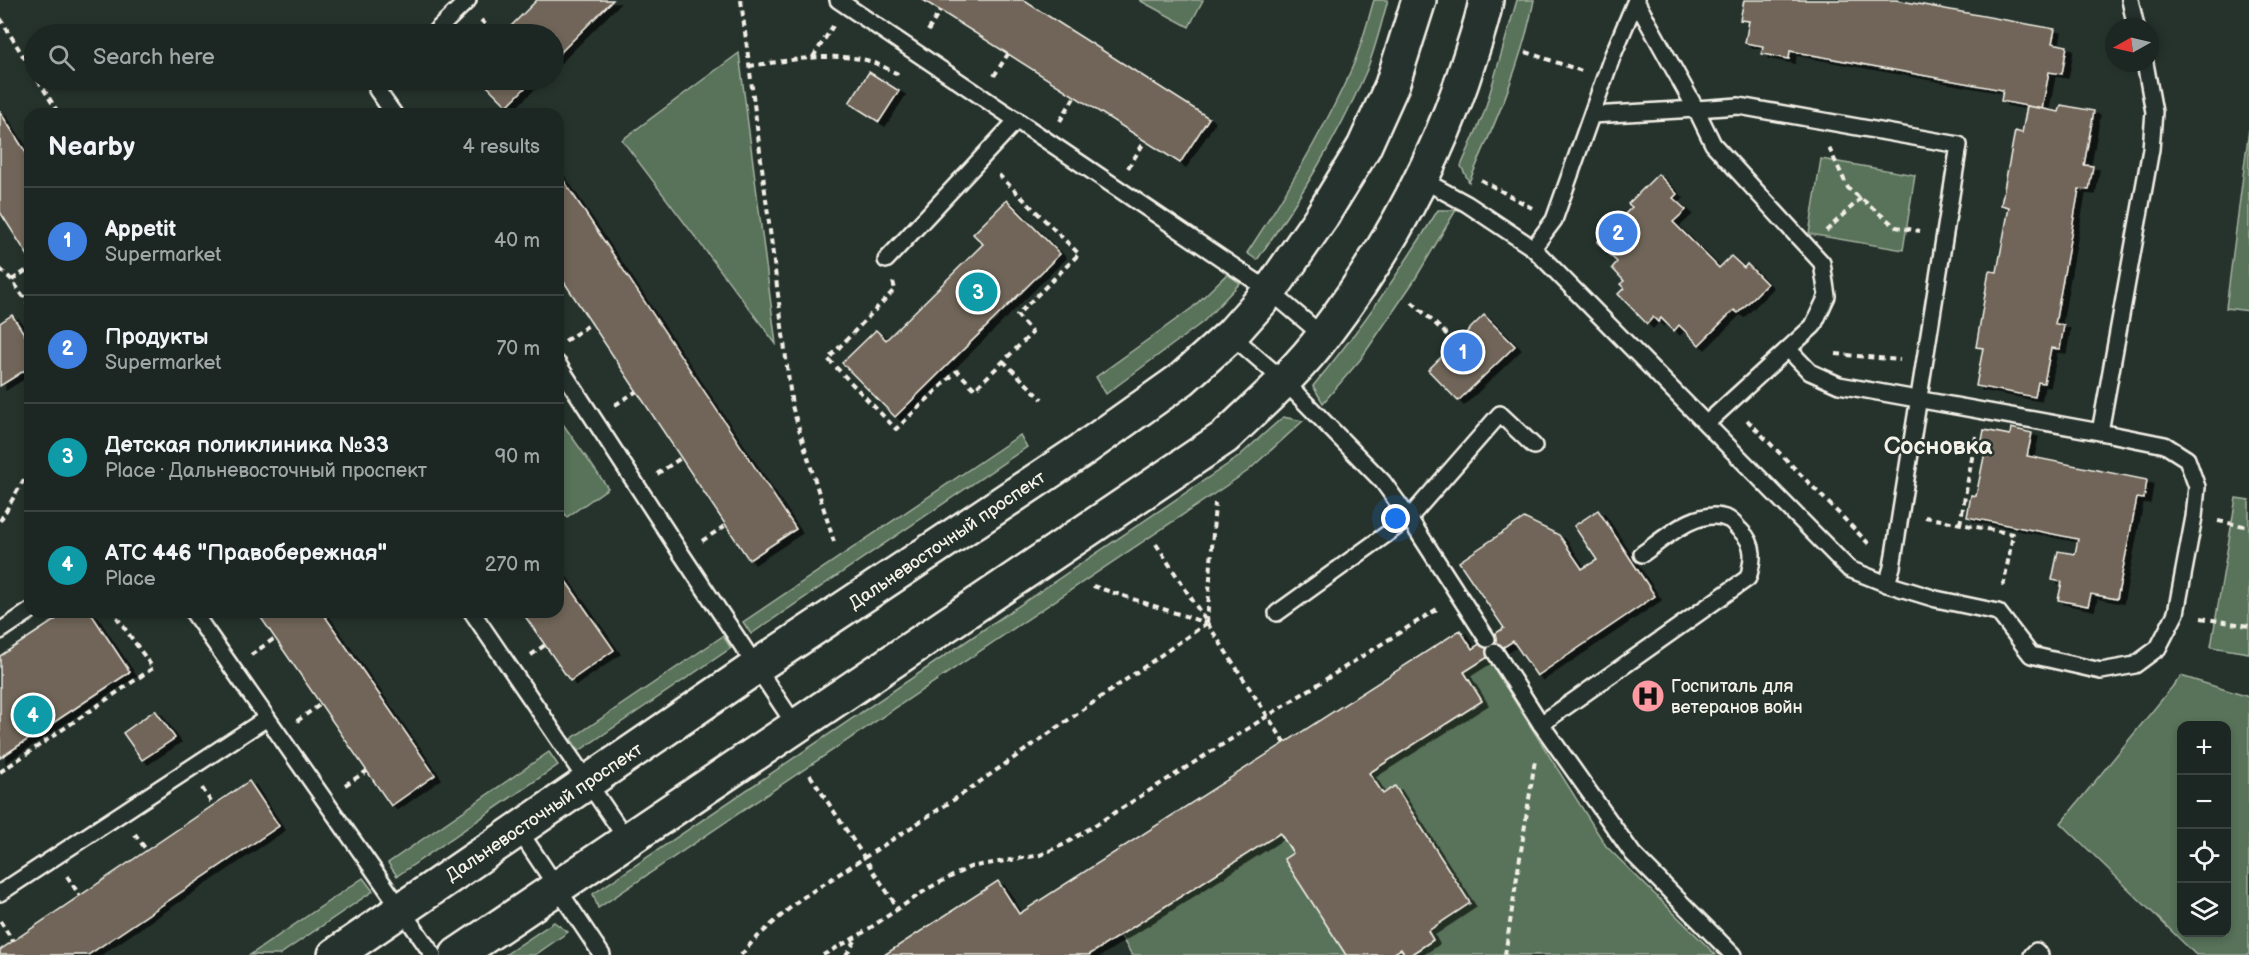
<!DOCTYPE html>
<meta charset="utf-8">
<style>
body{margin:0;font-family:"Balsamiq Sans",sans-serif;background:#29322f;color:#f1f3f6}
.controls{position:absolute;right:18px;bottom:18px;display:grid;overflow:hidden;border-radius:12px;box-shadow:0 3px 9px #0003}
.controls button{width:54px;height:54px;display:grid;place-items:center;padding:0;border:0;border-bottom:2px solid #3a4340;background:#1c2622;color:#f1f3f6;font:30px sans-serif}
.compass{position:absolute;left:2105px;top:18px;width:54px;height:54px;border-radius:50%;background:#1c2622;box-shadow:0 3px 9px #0003;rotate:262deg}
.you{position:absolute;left:1396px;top:519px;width:21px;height:21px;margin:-15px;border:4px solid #fff;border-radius:50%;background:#1a73e8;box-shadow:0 0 0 9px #1a73e833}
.badge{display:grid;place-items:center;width:39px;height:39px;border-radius:50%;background:#ff9aa2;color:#fff;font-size:20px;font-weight:700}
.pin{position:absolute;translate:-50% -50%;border:3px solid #fff;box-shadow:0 2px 6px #0006}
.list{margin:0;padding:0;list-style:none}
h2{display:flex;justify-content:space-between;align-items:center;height:78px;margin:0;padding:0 24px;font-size:26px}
h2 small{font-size:20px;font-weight:400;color:#a0a5a5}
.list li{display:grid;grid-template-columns:39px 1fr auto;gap:18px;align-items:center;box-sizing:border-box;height:108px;padding:0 24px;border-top:2px solid #3a4340}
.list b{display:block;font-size:22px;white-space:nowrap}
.list p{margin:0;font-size:20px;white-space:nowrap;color:#a0a5a5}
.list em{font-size:20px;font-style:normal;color:#a0a5a5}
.icon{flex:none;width:33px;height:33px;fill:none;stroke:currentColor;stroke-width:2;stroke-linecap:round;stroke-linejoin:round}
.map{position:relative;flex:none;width:2249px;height:955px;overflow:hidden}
.search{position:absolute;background:#1c2622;box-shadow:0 3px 9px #0003;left:24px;top:24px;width:540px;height:66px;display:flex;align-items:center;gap:15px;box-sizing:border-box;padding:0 21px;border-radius:33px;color:#a0a5a5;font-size:22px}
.panel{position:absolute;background:#1c2622;box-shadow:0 3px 9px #0003;left:24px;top:108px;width:540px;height:510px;border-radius:18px}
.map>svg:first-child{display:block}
.green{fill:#58735a;stroke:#a6b2a1;stroke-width:1.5;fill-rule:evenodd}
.building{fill:#6f6558;stroke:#f4f1e8;stroke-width:1.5;filter:url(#shadow)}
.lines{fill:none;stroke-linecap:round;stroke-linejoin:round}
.service-casing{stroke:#f4f1e8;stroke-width:20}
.tertiary-casing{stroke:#f4f1e8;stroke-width:38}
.path{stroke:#f4f1e8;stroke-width:4;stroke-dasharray:6 4.5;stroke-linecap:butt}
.service{stroke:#26332d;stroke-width:15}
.tertiary{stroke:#26332d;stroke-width:33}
.labels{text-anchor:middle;stroke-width:5;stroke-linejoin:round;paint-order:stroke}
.street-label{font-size:18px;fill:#f4f1e8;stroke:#26332d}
.poi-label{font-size:18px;fill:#f4f1e8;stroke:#26332d;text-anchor:start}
.district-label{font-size:24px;font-weight:bold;fill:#f4f1e8;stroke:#26332d}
</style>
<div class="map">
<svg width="2249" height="955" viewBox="0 0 2249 955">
<defs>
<filter id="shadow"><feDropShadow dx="6" dy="4" stdDeviation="0" flood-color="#0009"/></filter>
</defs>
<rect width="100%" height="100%" fill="#26332d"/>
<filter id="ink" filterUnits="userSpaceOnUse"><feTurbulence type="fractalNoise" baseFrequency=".0167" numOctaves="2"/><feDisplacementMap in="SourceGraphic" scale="12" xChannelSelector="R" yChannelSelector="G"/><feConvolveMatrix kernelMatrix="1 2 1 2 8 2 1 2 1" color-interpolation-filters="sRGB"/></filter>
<g filter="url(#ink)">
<g class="green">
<polygon points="1139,0 1203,0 1189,27"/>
<path d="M1374,0h14c-7,24 -13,51 -23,74 -29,67 -67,127 -108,186l-10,-7c39,-59 75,-119 104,-183 10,-22 16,-47 23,-70z"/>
<path d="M1517,0h17c-12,63 -39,124 -65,182l-8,-16 23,-53z"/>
<polygon points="739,53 776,344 622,140"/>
<polygon points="2249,129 2249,311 2226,308"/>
<polygon points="1821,159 1915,175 1903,250 1809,234"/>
<path d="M1438,210h18l-42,71 -54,79 -37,43 -10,-17c47,-56 87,-114 125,-176z"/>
<polygon points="1227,274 1240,283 1203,322 1106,394 1096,377 1192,308"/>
<polygon points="558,417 608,488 567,517 558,504"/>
<polygon points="1283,417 1303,421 1248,471 598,908 593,894 1237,458"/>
<polygon points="1020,435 1027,447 751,634 743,622"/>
<polygon points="2236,498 2249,500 2249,653 2211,647"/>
<polygon points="723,636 731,648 579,751 571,739"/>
<polygon points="1487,657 1606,846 1716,955 1410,955 1433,940 1428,931 1470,903 1395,787 1383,794 1369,773 1482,701 1464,672"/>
<path d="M2181,676l68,21v258h-53l-135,-132zM2182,726h44v206h-44z"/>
<polygon points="549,752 558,765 397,876 388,863"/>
<polygon points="1280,833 1293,853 1284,859 1346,955 1132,955 1120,935"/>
<polygon points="363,878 373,891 279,955 250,955"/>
<polygon points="554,922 568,932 535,955 505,955"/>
</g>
<g class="building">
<polygon points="537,0 613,0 554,59 554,34 503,34"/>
<polygon points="923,0 1023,0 1209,118 1180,163"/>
<polygon points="1744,0 1896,0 2055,29 2052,43 2067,46 2062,74 2049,72 2042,109 2001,101 2003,90 1790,51 1789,59 1762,54 1763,46 1745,43 1749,21 1740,20"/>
<polygon points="869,72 899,91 879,122 849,103"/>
<polygon points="481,80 533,80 507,106"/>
<polygon points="2061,105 2094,111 2084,165 2093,166 2089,190 2079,189 2055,324 2064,325 2060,349 2051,348 2044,383 2038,382 2035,397 1976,386 1983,348 1976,347 1989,271 1997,272 2009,207 2001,205 2015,131 2022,133 2027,106 2059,112"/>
<polygon points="0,112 30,159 30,259 0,212"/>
<polygon points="558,172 796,529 749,560 558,273"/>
<polygon points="1658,174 1677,194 1673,198 1686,210 1673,222 1719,268 1731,256 1744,268 1747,264 1767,284 1738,313 1734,310 1699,345 1679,325 1674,331 1661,318 1658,322 1653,317 1647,324 1618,294 1624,288 1620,284 1624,281 1612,268 1617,262 1597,242 1632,207 1628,204"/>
<polygon points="1007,200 1060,254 895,417 842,363 876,330 886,340 983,244 973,234"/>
<polygon points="12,315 30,343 30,367 0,386 0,323"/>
<polygon points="1484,315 1515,346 1458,401 1428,370"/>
<polygon points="2011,428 2032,433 2027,456 2147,480 2144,499 2137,498 2117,599 2091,594 2088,606 2058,600 2062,582 2052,580 2058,551 2075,554 2078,539 1967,517 1971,495 1976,496 1985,452 1980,451 1984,430 2010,435"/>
<polygon points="1598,510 1655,596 1537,676 1513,641 1464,672 1482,701 1369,773 1383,794 1395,786 1470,903 1428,931 1433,940 1410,955 1405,955 1401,949 1391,955 1346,955 1284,859 1293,853 1280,833 1089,955 884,955 998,881 1019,914 1460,630 1472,649 1504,628 1459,562 1524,518 1559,535 1582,569 1597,560 1574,526"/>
<polygon points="558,570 614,650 570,681 522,612 558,612"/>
<polygon points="67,612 90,612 130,672 0,758 0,656"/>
<polygon points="257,612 322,612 435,775 391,806"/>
<polygon points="155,710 175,738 142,760 123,733"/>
<polygon points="249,781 279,826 88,955 0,955 0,950"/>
</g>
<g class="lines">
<g class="service-casing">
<g id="service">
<polyline points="838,0 1224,260 1270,291 1323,336"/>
<polyline points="2130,0 2136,27"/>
<polyline points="1636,1 1696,109 1739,106 1959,145 1892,567 1887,584 1936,599 1998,612 2031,655 2101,671 2135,665 2158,648 2176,613 2194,517 2197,487 2187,459 2165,445 2100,432 2151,149 2154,112 2145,63"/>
<polyline points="433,34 468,0"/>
<polyline points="388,80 377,90 394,114"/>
<polyline points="1592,115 1696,109 1713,144 1822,263 1827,296 1813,326 1707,423"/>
<polyline points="1421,179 1467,204 1533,248 1849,569 1887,584"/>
<polyline points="1533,248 1554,220 1612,57 1636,0"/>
<polyline points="886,260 1017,120"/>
<polyline points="1231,335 1284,381 1383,482 1409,518 1487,639"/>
<polyline points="1789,350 1810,372 1839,385 2100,432"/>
<polyline points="558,364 682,555 795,725"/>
<polyline points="193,612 433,955"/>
<polyline points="472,612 627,840"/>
<polyline points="1277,613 1409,518 1500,414 1534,446"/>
<polyline points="0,631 30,611"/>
<polyline points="1495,652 1541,724 1633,854 1733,955"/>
<path d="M1541,724l207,-146c5,-17 8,-33 -7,-47 -4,-3 -8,-10 -13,-12 -30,-13 -64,20 -86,35"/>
<polyline points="518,829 602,955"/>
<polyline points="0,893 267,718"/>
<polyline points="2032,955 2036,951 2040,955"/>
</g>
</g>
<g class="tertiary-casing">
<g id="tertiary">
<polyline points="335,955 756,667 1082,450 1182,379 1231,335 1270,291 1322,216 1364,147 1392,85 1419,0"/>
<path d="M457,955l768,-518c34,-33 71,-64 99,-102 63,-83 115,-178 146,-278 6,-19 13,-38 16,-57"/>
</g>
</g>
<g class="path">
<polyline points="741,0 792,406 834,542"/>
<polyline points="0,18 34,74"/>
<polyline points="481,20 495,34"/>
<polyline points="928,31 940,11"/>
<polyline points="1526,52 1582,71"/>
<polyline points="813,57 833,26"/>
<path d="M749,66c39,-5 79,-14 117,-6 12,3 24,11 35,15"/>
<polyline points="994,76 1008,54"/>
<polyline points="38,80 59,114"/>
<polyline points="1060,121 1075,96"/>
<polyline points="1829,148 1848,188 1896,227 1920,231"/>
<polyline points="1128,168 1145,141"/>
<polyline points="1481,180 1532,208"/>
<polyline points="1826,231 1861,198"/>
<polyline points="0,269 12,280 30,306"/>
<polyline points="12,280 30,268"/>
<polyline points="893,282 895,289 828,359 896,429 957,371 975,389 1032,333 1017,315 1079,254 999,175"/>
<polyline points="1412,302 1456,343"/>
<polyline points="565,341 592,323"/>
<polyline points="1836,354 1900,360"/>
<polyline points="1003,361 1042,399"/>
<polyline points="615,405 637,391"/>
<polyline points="1747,420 1870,545"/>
<polyline points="657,474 681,458"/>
<polyline points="1925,517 2013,534 2003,588"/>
<polyline points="0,521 30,469"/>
<polyline points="2218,521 2249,527"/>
<polyline points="1960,524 1976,436"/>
<polyline points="702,541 726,525"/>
<polyline points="1156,544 1285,743"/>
<polyline points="1093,586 1206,623"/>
<polyline points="2201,618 2249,626"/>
<polyline points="1207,623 1215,503"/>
<polyline points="251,655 275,638"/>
<polyline points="531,655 545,645"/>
<polyline points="297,721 321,704"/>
<polyline points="0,772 153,668 113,612"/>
<polyline points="810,775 899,910"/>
<polyline points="345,785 367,771"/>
<polyline points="202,788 213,805"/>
<polyline points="135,834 147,851"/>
<polyline points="67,876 80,896"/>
<polyline points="0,921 13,941"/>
<polyline points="741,955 754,940 799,900 958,797 1207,623"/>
<polyline points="823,955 858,936 929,888 970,867 1040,855 1065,844 1437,609"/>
<polyline points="846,955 857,938"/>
<polyline points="1505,955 1535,760"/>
</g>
<use href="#service" class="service"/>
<use href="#tertiary" class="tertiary"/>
</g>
</g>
<defs>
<g id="hospital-disc" transform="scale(1.725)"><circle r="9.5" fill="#ff9aa2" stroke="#26332d"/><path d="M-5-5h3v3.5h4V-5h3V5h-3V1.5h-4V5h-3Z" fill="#111"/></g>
</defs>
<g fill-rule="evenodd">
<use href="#hospital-disc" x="1648" y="696"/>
</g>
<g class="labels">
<g class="street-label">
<text transform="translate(947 540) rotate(-34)" y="6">Дальневосточный проспект</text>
<text transform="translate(544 812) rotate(-34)" y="6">Дальневосточный проспект</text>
</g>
<g class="poi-label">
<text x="1671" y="692">Госпиталь для<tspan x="1671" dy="21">ветеранов войн</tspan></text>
</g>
<g class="district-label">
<text x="1938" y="454">Сосновка</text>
</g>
</g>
</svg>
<div class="controls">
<button>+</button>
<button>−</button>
<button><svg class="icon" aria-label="locate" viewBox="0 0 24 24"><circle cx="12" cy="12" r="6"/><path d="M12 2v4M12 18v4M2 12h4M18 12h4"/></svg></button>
<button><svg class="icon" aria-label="layers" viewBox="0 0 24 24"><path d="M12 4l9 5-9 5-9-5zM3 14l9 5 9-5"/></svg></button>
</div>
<svg class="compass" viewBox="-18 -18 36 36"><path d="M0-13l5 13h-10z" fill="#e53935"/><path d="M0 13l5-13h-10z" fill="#a0a5a5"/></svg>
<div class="you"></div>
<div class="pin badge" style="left:1463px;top:352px;background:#3f7fe0">1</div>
<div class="pin badge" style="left:1618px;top:233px;background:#3f7fe0">2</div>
<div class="pin badge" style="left:978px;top:292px;background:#0f9aa8">3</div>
<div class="pin badge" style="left:33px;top:715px;background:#0f9aa8">4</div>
<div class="search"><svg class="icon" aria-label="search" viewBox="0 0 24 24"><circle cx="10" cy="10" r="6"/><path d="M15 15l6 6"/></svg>Search here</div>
<section class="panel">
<h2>Nearby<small>4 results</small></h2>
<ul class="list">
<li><span class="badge" style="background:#3f7fe0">1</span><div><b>Appetit</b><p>Supermarket</p></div><em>40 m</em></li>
<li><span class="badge" style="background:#3f7fe0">2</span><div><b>Продукты</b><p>Supermarket</p></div><em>70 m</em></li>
<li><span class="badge" style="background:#0f9aa8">3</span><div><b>Детская поликлиника №33</b><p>Place · Дальневосточный проспект</p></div><em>90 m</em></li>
<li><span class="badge" style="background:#0f9aa8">4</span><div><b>АТС 446 &quot;Правобережная&quot;</b><p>Place</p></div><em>270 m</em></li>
</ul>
</section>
</div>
